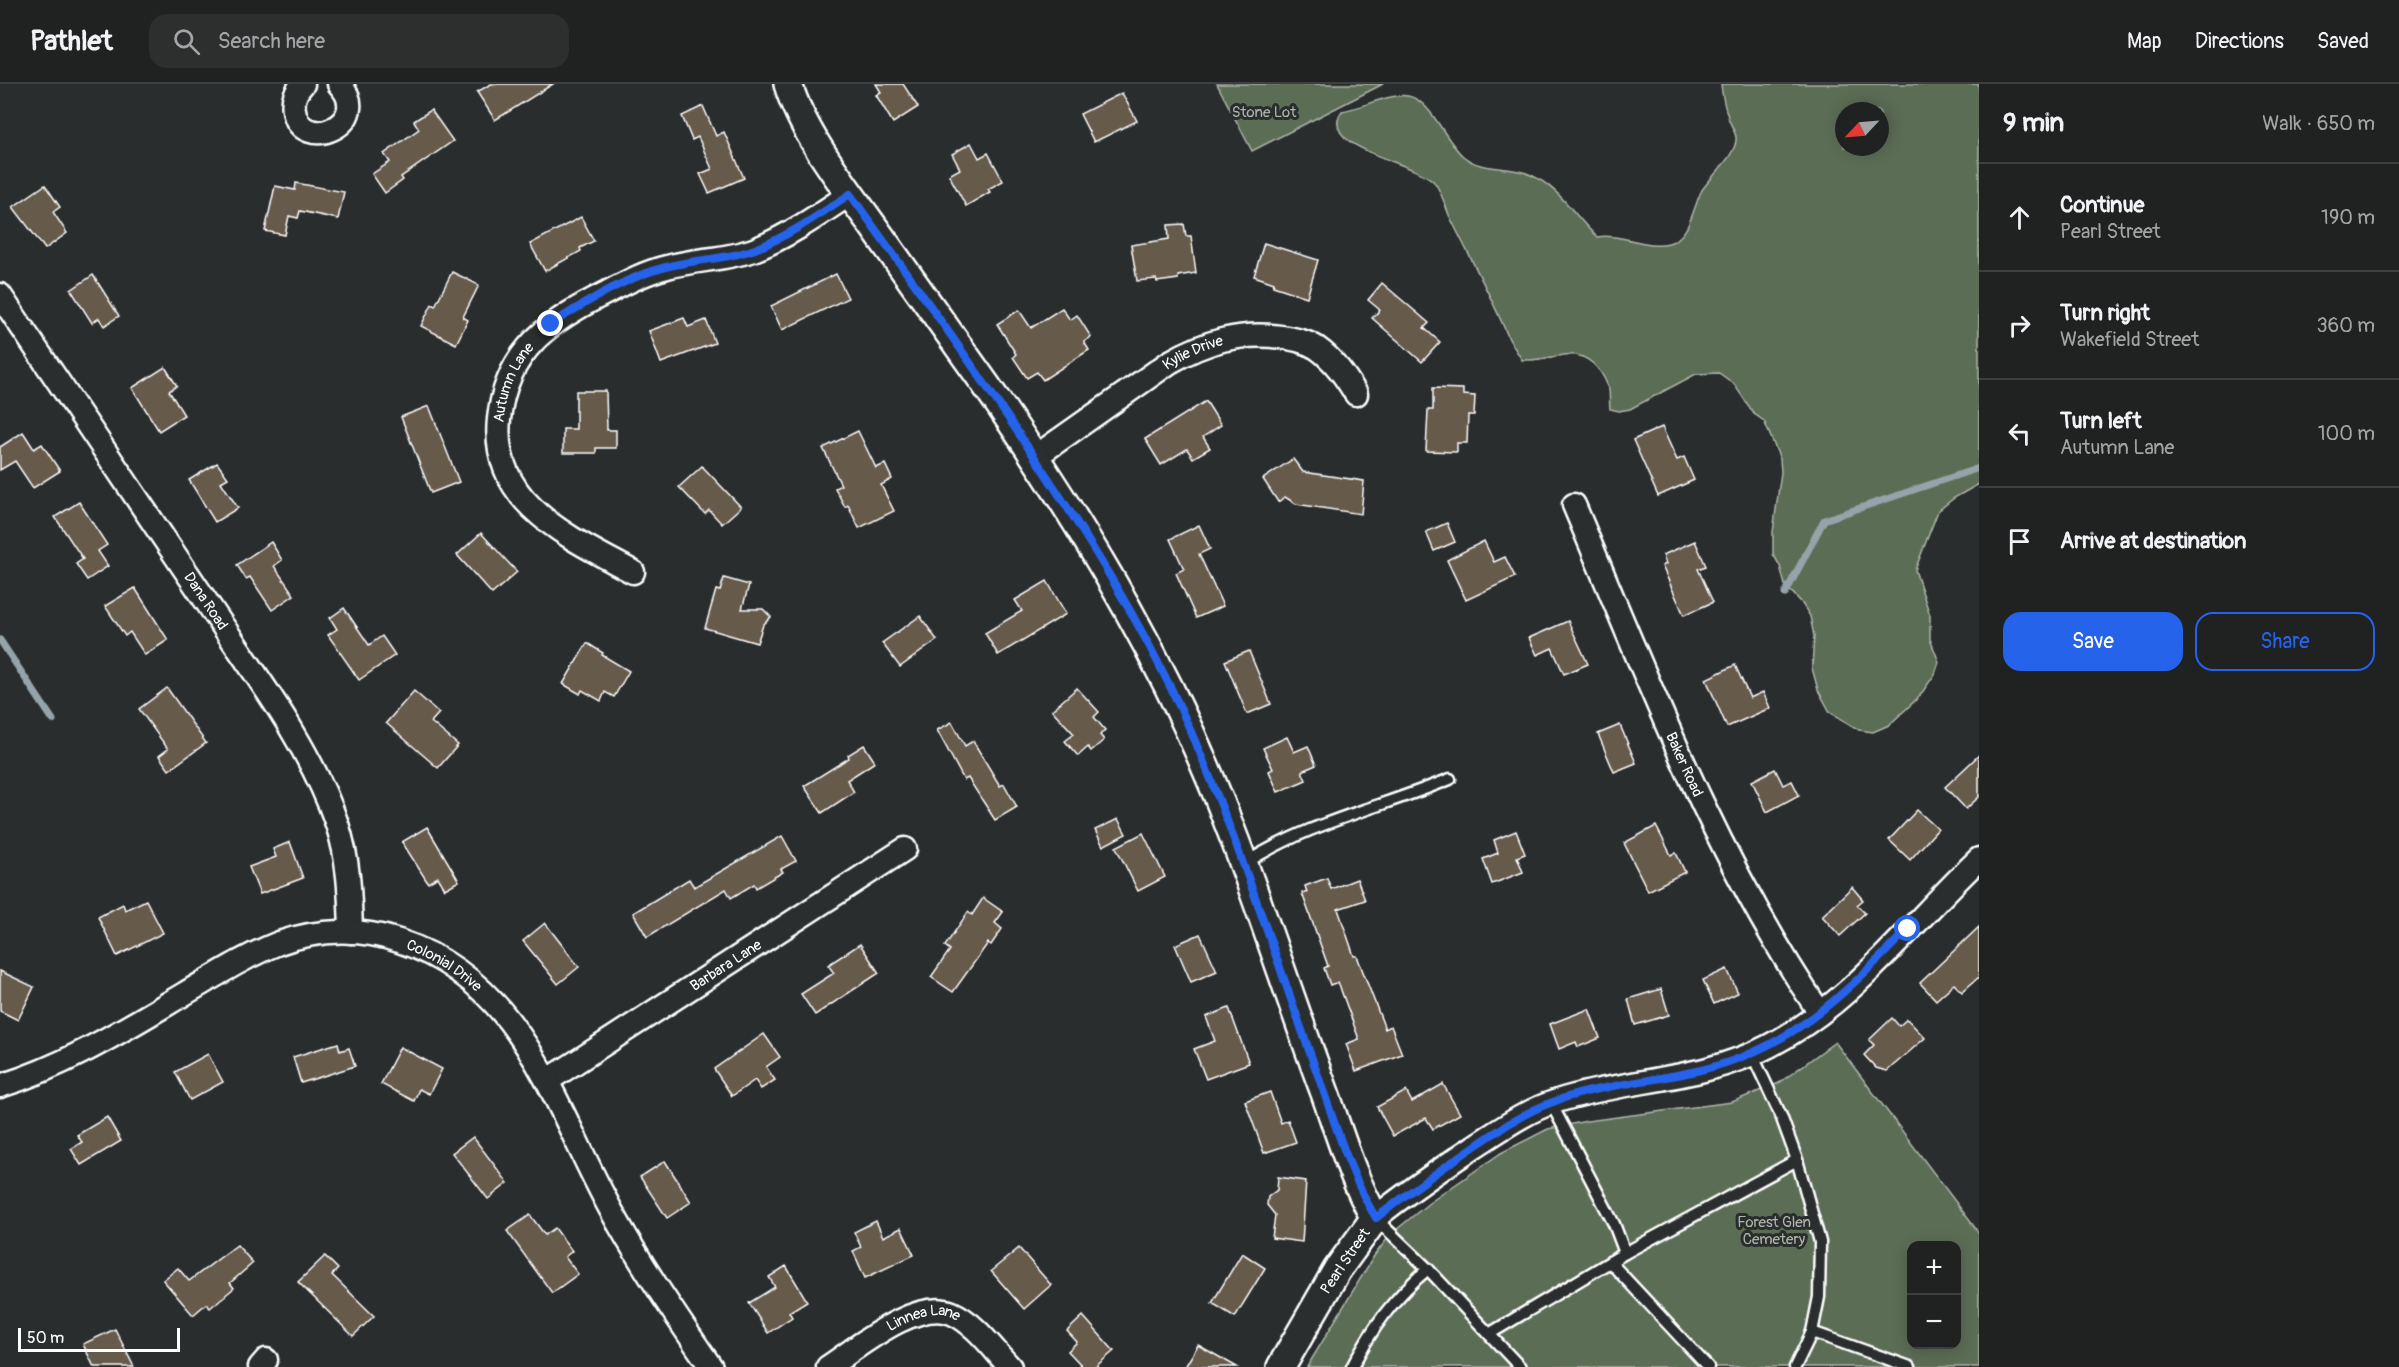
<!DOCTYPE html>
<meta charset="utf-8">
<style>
body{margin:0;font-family:Pangolin,sans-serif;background:#2d2f2f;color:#f1f3f6}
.controls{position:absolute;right:18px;bottom:18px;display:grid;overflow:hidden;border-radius:12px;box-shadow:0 3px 15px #0003}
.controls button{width:54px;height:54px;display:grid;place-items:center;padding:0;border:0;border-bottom:2px solid #3d3f40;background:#202222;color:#f1f3f6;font:30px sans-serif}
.compass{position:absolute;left:1835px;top:18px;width:54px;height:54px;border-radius:50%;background:#202222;box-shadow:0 3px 15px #0003;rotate:244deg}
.scale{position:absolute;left:18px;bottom:15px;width:162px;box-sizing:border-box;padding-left:6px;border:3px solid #fff;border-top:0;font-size:16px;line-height:21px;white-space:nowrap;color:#fff;-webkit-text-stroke:4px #2a2d2e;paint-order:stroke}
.stop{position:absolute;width:18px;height:18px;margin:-14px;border:4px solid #2563eb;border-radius:50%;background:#fff}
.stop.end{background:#2563eb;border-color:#fff;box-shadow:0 2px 6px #0008}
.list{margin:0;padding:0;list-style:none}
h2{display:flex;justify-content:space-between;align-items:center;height:78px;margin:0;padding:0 24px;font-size:26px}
h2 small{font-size:20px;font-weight:400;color:#a2a4a5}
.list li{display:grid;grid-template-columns:39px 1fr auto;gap:18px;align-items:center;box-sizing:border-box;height:108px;padding:0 24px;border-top:2px solid #3d3f40}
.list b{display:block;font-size:22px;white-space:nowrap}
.list p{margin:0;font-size:20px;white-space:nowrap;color:#a2a4a5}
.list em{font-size:20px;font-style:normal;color:#a2a4a5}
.actions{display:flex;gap:12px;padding:18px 24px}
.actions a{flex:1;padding:14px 0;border:2px solid #2563eb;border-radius:18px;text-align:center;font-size:21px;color:#2563eb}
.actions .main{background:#2563eb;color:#fff}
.icon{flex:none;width:33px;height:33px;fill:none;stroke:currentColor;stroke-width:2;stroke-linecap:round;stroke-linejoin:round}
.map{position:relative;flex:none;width:1979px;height:1283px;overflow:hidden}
header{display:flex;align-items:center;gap:36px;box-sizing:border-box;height:84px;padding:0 30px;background:#202222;border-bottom:2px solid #3d3f40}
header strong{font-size:28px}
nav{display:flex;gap:33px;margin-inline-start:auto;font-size:21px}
.search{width:420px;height:54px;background:#2d2f2f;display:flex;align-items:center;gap:15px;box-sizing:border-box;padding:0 21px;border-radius:18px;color:#a2a4a5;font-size:22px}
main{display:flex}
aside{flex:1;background:#202222}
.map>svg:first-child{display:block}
.green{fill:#5c6d56;stroke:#aeb6aa;stroke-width:1.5;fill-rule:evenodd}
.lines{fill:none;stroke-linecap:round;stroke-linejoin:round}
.stream{stroke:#95a3aa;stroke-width:7}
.building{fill:#665a4c;stroke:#fff;stroke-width:1.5}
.service-casing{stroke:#fff;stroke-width:15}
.minor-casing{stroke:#fff;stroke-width:27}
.tertiary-casing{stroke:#fff;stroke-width:32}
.service{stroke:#2a2d2e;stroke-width:10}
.minor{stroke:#2a2d2e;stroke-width:22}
.tertiary{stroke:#2a2d2e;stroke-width:27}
.route{stroke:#2563eb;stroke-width:8}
.labels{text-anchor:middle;stroke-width:6;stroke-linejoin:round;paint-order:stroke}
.park-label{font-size:15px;fill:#aeb6aa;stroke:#2a2d2e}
.street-label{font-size:15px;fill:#fff;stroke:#2a2d2e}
</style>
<header>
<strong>Pathlet</strong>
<div class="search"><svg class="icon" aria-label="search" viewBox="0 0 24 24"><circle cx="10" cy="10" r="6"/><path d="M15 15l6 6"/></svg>Search here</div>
<nav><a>Map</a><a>Directions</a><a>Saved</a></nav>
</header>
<main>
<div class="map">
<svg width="1979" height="1283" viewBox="0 0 1979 1283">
<rect width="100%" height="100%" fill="#2a2d2e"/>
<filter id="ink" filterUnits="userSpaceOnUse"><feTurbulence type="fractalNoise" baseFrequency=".0167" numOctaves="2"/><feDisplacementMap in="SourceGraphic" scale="12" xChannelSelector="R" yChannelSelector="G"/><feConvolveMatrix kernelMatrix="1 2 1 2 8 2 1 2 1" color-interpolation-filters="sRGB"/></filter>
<g filter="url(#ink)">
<g class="green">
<polygon points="1217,0 1383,0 1252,67"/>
<path d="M1721,0h258v400l-25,14 -16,13 -23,59 15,45v24l9,23 -4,12 -16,23 -30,28 -16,7 -14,-2 -29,-18 -12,-22 -6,-22 2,-32 -4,-20 -9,-14 -16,-17 -5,-19 -7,-12v-22l8,-60 -1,-13 -16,-38 -10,-7 -20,-30 -15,-11 -23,1 -66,35 -11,2 -9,-2c-1,-7 0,-13 -1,-19 -6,-20 -22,-39 -45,-35 -15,2 -26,6 -42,5l-13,-21c-17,-42 -40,-83 -60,-124 -3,-7 -9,-27 -15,-33 -18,-20 -118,-33 -92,-71 19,-3 48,-18 66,-15 23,4 37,45 55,60 20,17 45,8 68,19 29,13 43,41 66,62 24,-4 50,12 72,6 22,-6 24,-37 33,-53 9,-14 36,-36 34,-53 -1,-5 -5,-12 -7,-17 -4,-12 -7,-24 -8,-36zM1844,27h36v36h-36z"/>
<path d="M1835,958l144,191v134h-672l67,-111 17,-22 38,-31 72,-50 47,-24 39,-8 145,-19 47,-19zM1912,1162h44v98h-44z"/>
</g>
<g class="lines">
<g class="stream">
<polyline points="1785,510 1824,436 1979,384"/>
<polyline points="0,556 53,636"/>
</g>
</g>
<g class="building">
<polygon points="491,0 553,0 495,36 477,8"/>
<polygon points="876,0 903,0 918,23 893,39 876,11 881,8"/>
<polygon points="1122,9 1137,37 1094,58 1080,30"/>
<polygon points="703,22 716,52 724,48 744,94 709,109 700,90 712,85 698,53 692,56 682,32"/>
<polygon points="431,26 453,57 401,93 403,96 385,109 372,90 390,78 384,70 419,45 414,37"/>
<polygon points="971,59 979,74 988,69 1003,97 988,105 990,108 966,122 949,91 960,85 952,70"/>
<polygon points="296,99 344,108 338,135 300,127 298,134 289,132 285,151 265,147 275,102 295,106"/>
<polygon points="45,101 60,123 53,128 67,149 45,165 13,123"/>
<polygon points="581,133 594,157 580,164 581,167 545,187 530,160"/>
<polygon points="1184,140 1186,152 1191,152 1196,189 1178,192 1178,195 1157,198 1156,195 1137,197 1131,161 1169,155 1168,141"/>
<polygon points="1264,159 1318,176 1307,213 1273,202 1274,199 1254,192"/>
<polygon points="452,188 479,201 463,233 468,236 456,260 421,242 432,220 435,222"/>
<polygon points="836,190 848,214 782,246 771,222"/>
<polygon points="93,191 119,232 104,242 99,234 92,239 71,206"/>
<polygon points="1382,199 1429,239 1424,244 1440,258 1422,278 1372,234 1380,226 1368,216"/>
<polygon points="1062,224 1070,236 1077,231 1091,253 1084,258 1089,266 1043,296 1037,288 1027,294 1013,273 1016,270 997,240 1019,226 1031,244"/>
<polygon points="684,234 688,243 706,236 715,259 661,279 649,247"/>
<polygon points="165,283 177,302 169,307 184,331 159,347 132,304"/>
<polygon points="1433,304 1463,305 1463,311 1475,312 1474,331 1468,331 1467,359 1457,359 1457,368 1426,367 1428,326 1433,326"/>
<polygon points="576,307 606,307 607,346 616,346 616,364 596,364 596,369 563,369 563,345 576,345"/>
<polygon points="1206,317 1221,341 1203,353 1210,364 1193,374 1187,365 1161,381 1145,355"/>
<polygon points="429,322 459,398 431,409 401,333"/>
<polygon points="1662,343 1677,376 1684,373 1694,396 1658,412 1633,356"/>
<polygon points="858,347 876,384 885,380 892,395 881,401 894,427 859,444 848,421 845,423 835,404 841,401 823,364"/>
<polygon points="23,348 34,365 42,360 60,387 33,404 15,377 0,386 0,363"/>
<polygon points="1293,375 1303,388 1364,397 1361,430 1296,420 1285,413 1278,418 1263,395"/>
<polygon points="217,379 228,394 221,398 238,424 215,438 189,396"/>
<polygon points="702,382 741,423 722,440 709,426 705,430 679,403"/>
<polygon points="79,418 107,461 98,467 108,482 87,496 76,480 83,475 55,433"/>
<polygon points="1447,439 1455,458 1434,467 1426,448"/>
<polygon points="1199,441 1210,465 1199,470 1223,522 1196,534 1176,489 1184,485 1170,455"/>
<polygon points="481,449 517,488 492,510 457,471"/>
<polygon points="1484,457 1494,478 1505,473 1515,493 1466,516 1447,476"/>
<polygon points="1695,457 1706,482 1698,485 1713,518 1684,531 1662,482 1666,480 1663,471"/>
<polygon points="271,458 282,476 274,482 294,511 272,526 250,493 246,495 237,481"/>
<polygon points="724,494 749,501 742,525 763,525 771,533 763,541 757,559 705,544 716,506 720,507"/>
<polygon points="1047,497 1066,530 998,571 985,549 1022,527 1015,516"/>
<polygon points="135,504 168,556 145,571 130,548 125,552 105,522"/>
<polygon points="344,524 369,561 382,552 395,571 359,596 328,551 337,545 330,534"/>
<polygon points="920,532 937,556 900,583 882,559"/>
<polygon points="1568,537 1588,580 1564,590 1552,564 1537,571 1529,554"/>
<polygon points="587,559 603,569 602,571 629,587 614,613 605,608 601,617 582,606 580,610 563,600"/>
<polygon points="1249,567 1271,620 1247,630 1225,577"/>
<polygon points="1735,581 1750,614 1763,608 1770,624 1727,643 1706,595"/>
<polygon points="167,604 206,659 169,686 159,672 168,665 139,625"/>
<polygon points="1077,604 1099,628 1094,633 1105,646 1100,651 1104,656 1091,667 1088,663 1078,672 1065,657 1074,650 1052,626"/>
<polygon points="414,607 439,629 431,638 458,661 438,684 386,639"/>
<polygon points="952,638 965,662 973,657 1000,702 1004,700 1017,723 995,736 968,694 964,696 937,646"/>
<polygon points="1620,641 1636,679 1614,688 1598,650"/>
<polygon points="1287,653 1294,668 1308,662 1316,681 1302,687 1306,696 1278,708 1269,687 1273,685 1263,664"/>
<polygon points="864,661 875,678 847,696 854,708 822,729 804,702 849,674 848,671"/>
<polygon points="1979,671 1979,713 1966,725 1945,703"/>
<polygon points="1775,685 1783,701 1792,697 1799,711 1767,728 1752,697"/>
<polygon points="1917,726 1938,745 1910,776 1889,756"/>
<polygon points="1118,735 1126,750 1103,762 1095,746"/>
<polygon points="1656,742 1671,771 1676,769 1685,788 1648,807 1624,759"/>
<polygon points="427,743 459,797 445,805 438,793 428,799 402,758"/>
<polygon points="1516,747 1525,770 1517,773 1523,788 1492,800 1483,775 1498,769 1494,756"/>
<polygon points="1143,749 1165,793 1138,807 1116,763"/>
<polygon points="782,752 796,777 781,785 783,788 756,804 754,800 731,814 726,805 647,853 633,829 689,795 694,803"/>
<polygon points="290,758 303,794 260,810 249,783 276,773 273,765"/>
<polygon points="1327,794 1331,805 1357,795 1365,816 1338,825 1354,872 1357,872 1385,945 1391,942 1402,970 1356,987 1346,960 1359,955 1338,898 1330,901 1324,884 1328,882 1302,809 1307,808 1305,802"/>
<polygon points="1852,803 1863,816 1857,821 1865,829 1840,852 1822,832"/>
<polygon points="983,814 1003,828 995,839 1002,845 991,861 988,859 953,908 931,893 950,866 945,862 968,828 972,831"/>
<polygon points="146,816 163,849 117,872 98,833 123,820 125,826"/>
<polygon points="545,839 579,883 558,900 523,857"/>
<polygon points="1979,843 1979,893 1962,908 1954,900 1936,916 1920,899"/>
<polygon points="1200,850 1217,887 1191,898 1175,861"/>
<polygon points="860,860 879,889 815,931 801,910 834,889 828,881"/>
<polygon points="1727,885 1738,909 1714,920 1703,896"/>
<polygon points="0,887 34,903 18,936 0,927"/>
<polygon points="1661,905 1669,931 1635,941 1628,915"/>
<polygon points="1229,924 1249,979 1206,995 1194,965 1215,957 1206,933"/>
<polygon points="1589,925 1600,954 1578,963 1576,958 1559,965 1550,940"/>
<polygon points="1892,934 1899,942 1907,935 1925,954 1887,987 1876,984 1864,971 1874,961 1869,956"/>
<polygon points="764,950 780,973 766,983 775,996 761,1005 755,996 732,1012 714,985"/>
<polygon points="338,959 340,967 349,964 355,982 301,999 293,973"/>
<polygon points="400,963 442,985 429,1010 419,1005 414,1017 381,1000"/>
<polygon points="208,970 223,998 190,1016 175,988"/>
<polygon points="1443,1000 1460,1030 1433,1045 1426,1034 1393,1052 1377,1023 1406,1007 1412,1018"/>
<polygon points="1270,1008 1281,1039 1288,1036 1296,1058 1264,1069 1245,1017"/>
<polygon points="107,1033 121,1057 81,1081 71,1065 82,1058 77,1051"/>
<polygon points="473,1053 508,1099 488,1115 452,1069"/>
<polygon points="665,1077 691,1118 667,1134 640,1093"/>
<polygon points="1278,1093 1306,1097 1302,1158 1272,1154 1275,1131 1267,1121 1268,1113 1277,1106"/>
<polygon points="530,1131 545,1151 555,1144 572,1167 565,1173 578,1190 552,1209 507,1147"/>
<polygon points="876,1137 883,1153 901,1144 914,1171 865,1194 853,1167 861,1163 854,1148"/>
<polygon points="237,1161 253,1179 230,1199 234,1204 210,1224 206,1220 193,1231 163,1196 178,1184 189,1197"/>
<polygon points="1019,1164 1051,1201 1024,1225 991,1187"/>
<polygon points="1242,1169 1265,1184 1235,1233 1212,1219"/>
<polygon points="325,1172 338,1185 332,1191 374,1232 353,1252 298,1198"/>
<polygon points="786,1182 807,1217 789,1228 792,1233 768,1249 749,1219 775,1203 769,1193"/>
<polygon points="1083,1232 1114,1267 1095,1283 1083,1283 1068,1267 1077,1258 1067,1247"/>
<polygon points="115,1245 134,1283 94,1283 83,1260"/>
<polygon points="1198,1261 1237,1283 1185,1283"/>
</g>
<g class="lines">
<g class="service-casing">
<g id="service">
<path d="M1244,780c65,-42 136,-56 206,-85"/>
<polyline points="1752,970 1781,1032 1797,1076"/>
<polyline points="1625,1169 1797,1076 1820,1158 1819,1213 1812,1248"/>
<polyline points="1610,1178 1708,1283"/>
<polyline points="1428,1185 1520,1283"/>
<polyline points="1489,1250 1625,1169 1614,1140 1551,1019"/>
<path d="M1352,1283c20,-39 42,-70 76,-98l-52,-50"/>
<polyline points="1795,1283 1812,1248 1910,1283"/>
</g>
</g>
<g class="minor-casing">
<g id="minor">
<path d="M303,0c-7,7 -11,15 -9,26 7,46 82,12 45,-26"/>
<path id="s1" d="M0,211c69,102 137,204 206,306 47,71 103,142 131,223 12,35 13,71 14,108"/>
<path id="s2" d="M1035,373l135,-95c35,-20 70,-31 111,-25 13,2 25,4 36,11 17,12 28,28 39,46"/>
<path id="s3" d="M1574,421c73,173 140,351 246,508"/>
<path id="s4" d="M633,488c-62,-34 -143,-68 -134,-153 7,-69 52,-99 109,-127 19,-10 38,-20 59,-25 29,-8 60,-7 89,-18 33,-13 64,-35 94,-55"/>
<path id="s5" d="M547,997l358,-232"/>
<path id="s6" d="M0,1002c66,-20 125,-57 184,-92 31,-18 62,-38 95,-51 39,-14 81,-15 120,-2 125,41 155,166 212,269 30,55 65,106 100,157"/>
<path d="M1375,1134c32,-26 66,-49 100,-72 25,-16 51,-35 79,-44 70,-23 149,-21 215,-56 84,-43 143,-124 210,-187"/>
<polyline points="260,1283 266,1276"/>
<path id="s7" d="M828,1283c29,-19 88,-69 124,-54 23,10 41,36 58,54"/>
</g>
</g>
<g class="tertiary-casing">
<path id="tertiary" d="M788,0c15,51 59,105 90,149 36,50 72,101 108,152 102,147 188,290 250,458 31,83 58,167 89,250 15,42 28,87 50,125l-38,52 -56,97"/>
</g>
<use href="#service" class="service"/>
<use href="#minor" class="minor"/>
<use href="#tertiary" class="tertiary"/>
</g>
</g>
<g class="lines" filter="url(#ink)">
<path class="route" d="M551,240c36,-22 74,-47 115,-57 29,-8 60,-7 89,-18 34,-13 65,-35 95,-55 61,85 123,170 181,258 60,90 118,183 161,282 47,109 83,222 123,333 17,47 35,109 61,151 32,-25 65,-49 99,-72 24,-16 48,-33 75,-43 45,-17 95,-21 142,-31 96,-20 150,-75 216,-143"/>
</g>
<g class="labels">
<g class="park-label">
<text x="1264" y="33">Stone Lot</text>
<text x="1774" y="1143">Forest Glen<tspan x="1774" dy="17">Cemetery</tspan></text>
</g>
<g class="street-label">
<text dy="5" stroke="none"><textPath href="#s2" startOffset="190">Kylie Drive</textPath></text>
<text dy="5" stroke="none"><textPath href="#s4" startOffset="258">Autumn Lane</textPath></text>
<text dy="5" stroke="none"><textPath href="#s1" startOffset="369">Dana Road</textPath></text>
<text dy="5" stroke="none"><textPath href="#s3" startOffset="282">Baker Road</textPath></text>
<text dy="5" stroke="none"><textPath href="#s5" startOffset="213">Barbara Lane</textPath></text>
<text dy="5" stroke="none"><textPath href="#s6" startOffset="488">Colonial Drive</textPath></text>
<text transform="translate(1345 1177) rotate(-56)" y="5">Pearl Street</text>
<text dy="5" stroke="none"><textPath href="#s7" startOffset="110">Linnea Lane</textPath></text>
</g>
</g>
</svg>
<div class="controls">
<button>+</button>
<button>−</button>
</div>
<svg class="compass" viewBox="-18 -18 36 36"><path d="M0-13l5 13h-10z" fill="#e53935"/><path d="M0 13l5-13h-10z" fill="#a2a4a5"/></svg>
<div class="scale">50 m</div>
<div class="stop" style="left:1908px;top:845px"></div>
<div class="stop end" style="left:551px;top:240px"></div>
</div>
<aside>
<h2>9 min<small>Walk · 650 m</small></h2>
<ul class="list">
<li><svg class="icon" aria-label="ahead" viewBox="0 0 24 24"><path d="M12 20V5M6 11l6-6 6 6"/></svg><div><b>Continue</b><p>Pearl Street</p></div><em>190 m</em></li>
<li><svg class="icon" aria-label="right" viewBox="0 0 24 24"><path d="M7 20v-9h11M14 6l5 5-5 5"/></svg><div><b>Turn right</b><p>Wakefield Street</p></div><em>360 m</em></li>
<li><svg class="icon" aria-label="left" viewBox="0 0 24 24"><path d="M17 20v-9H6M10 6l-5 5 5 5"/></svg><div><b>Turn left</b><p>Autumn Lane</p></div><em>100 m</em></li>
<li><svg class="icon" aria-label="arrive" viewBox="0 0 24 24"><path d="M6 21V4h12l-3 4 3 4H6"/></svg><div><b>Arrive at destination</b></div></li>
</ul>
<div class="actions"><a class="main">Save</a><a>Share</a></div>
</aside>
</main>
